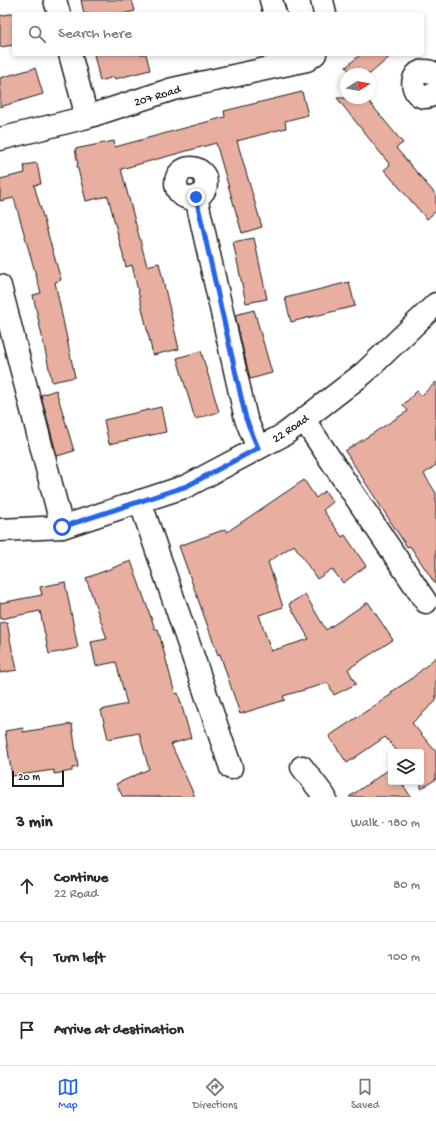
<!DOCTYPE html>
<meta charset="utf-8">
<style>
body{margin:0;font-family:"Gochi Hand",sans-serif;background:#f7f7f7;color:#2b2b33}
.controls{position:absolute;right:12px;bottom:12px;display:grid;overflow:hidden;border-radius:4px;box-shadow:0 2px 6px #0003}
.controls button{width:36px;height:36px;display:grid;place-items:center;padding:0;border:0;border-bottom:1px solid #e1e1e2;background:#fff;color:#2b2b33;font:20px sans-serif}
.compass{position:absolute;left:340px;top:68px;width:36px;height:36px;border-radius:50%;background:#fff;box-shadow:0 2px 6px #0003;rotate:79deg}
.scale{position:absolute;left:12px;bottom:10px;width:52px;box-sizing:border-box;padding-left:4px;border:2px solid #1c1c1c;border-top:0;font-size:11px;line-height:14px;white-space:nowrap;color:#1c1c1c;-webkit-text-stroke:3px #fff;paint-order:stroke}
.stop{position:absolute;width:12px;height:12px;margin:-9px;border:3px solid #2563eb;border-radius:50%;background:#fff}
.stop.end{background:#2563eb;border-color:#fff;box-shadow:0 1px 4px #0008}
.list{margin:0;padding:0;list-style:none}
h2{display:flex;justify-content:space-between;align-items:center;height:52px;margin:0;padding:0 16px;font-size:17px}
h2 small{font-size:13px;font-weight:400;color:#7c7c81}
.list li{display:grid;grid-template-columns:26px 1fr auto;gap:12px;align-items:center;box-sizing:border-box;height:72px;padding:0 16px;border-top:1px solid #e1e1e2}
.list b{display:block;font-size:15px;white-space:nowrap}
.list p{margin:0;font-size:13px;white-space:nowrap;color:#7c7c81}
.list em{font-size:13px;font-style:normal;color:#7c7c81}
.icon{flex:none;width:22px;height:22px;fill:none;stroke:currentColor;stroke-width:2;stroke-linecap:round;stroke-linejoin:round}
.map{position:relative;flex:none;width:436px;height:797px;overflow:hidden}
.search{position:absolute;background:#fff;box-shadow:0 2px 6px #0003;left:12px;right:12px;top:12px;height:44px;display:flex;align-items:center;gap:10px;box-sizing:border-box;padding:0 14px;border-radius:4px;color:#7c7c81;font-size:15px}
.sheet{height:268px;background:#fff}
nav{display:flex;justify-content:space-around;align-items:center;box-sizing:border-box;height:56px;border-top:1px solid #e1e1e2;background:#fff;font-size:11px;color:#7c7c81}
nav a{display:grid;justify-items:center;gap:2px}
nav .on{color:#2563eb}
.map>svg:first-child{display:block}
.building{fill:#e8afa0;stroke:#1c1c1c}
.lines{fill:none;stroke-linecap:round;stroke-linejoin:round}
.minor-casing{stroke:#1c1c1c;stroke-width:25}
.minor{stroke:#fff;stroke-width:22}
.route{stroke:#2563eb;stroke-width:5}
.labels{text-anchor:middle;stroke-width:3.5;stroke-linejoin:round;paint-order:stroke}
.street-label{font-size:12px;fill:#1c1c1c;stroke:#fff}
</style>
<div class="map">
<svg width="436" height="797" viewBox="0 0 436 797">
<rect width="100%" height="100%" fill="#fff"/>
<filter id="ink" filterUnits="userSpaceOnUse"><feTurbulence type="fractalNoise" baseFrequency=".025" numOctaves="2"/><feDisplacementMap in="SourceGraphic" scale="8" xChannelSelector="R" yChannelSelector="G"/><feConvolveMatrix kernelMatrix="1 2 1 2 8 2 1 2 1" color-interpolation-filters="sRGB"/></filter>
<g filter="url(#ink)">
<g class="building">
<polygon points="81,0 132,0 135,11 123,14 84,14"/>
<polygon points="14,13 14,45 0,47 0,16"/>
<polygon points="94,54 146,54 150,70 115,79 114,77 100,81"/>
<polygon points="361,54 393,54 370,74 352,74 346,67"/>
<polygon points="35,68 43,94 0,107 0,78"/>
<polygon points="302,92 308,115 285,121 286,128 237,141 262,227 242,233 216,143 121,169 147,266 159,263 179,349 153,355 132,265 126,267 108,196 86,201 77,165 78,165 75,149 114,141 115,147 225,117 224,111"/>
<polygon points="337,98 366,98 403,143 396,148 436,195 436,211 427,219 384,170 390,165"/>
<polygon points="37,163 41,184 34,185 61,280 55,282 75,377 52,382 33,295 41,293 14,198 0,201 0,179 25,173 24,165"/>
<polygon points="254,238 267,299 246,303 233,242"/>
<polygon points="349,282 355,306 291,322 285,298"/>
<polygon points="254,310 272,373 250,379 235,315"/>
<polygon points="201,351 219,412 195,419 177,358"/>
<polygon points="436,382 436,465 424,474 436,493 436,585 410,546 407,547 345,451 408,411 403,405 417,391 421,396"/>
<polygon points="56,390 74,451 57,456 41,395"/>
<polygon points="161,407 166,432 109,444 104,420"/>
<polygon points="304,480 316,498 325,491 333,502 323,510 342,537 345,535 366,566 343,583 332,569 317,579 294,545 268,562 283,607 259,615 271,651 309,639 289,604 305,594 326,630 368,602 393,640 348,669 356,684 334,695 328,683 283,696 285,700 240,714 220,654 218,655 179,546 226,529 227,532"/>
<polygon points="131,561 155,629 158,629 175,694 178,693 191,738 171,744 195,797 123,797 116,784 149,769 139,733 108,739 101,710 127,704 116,662 96,666 91,642 107,639 86,578"/>
<polygon points="65,582 78,648 49,654 40,611 0,619 0,603 42,595 40,587"/>
<polygon points="7,622 13,655 14,655 17,670 0,673 0,623"/>
<polygon points="436,657 436,701 412,723 436,752 436,779 421,789 421,752 398,752 385,737 347,763 329,736 392,694 391,692 410,680"/>
<polygon points="72,724 78,767 72,768 72,771 54,774 54,770 12,776 5,731 23,728 23,732"/>
<polygon points="391,768 391,782 401,782 411,797 349,797"/>
</g>
<g class="lines">
<g class="minor-casing">
<g id="minor">
<polyline points="55,0 59,14"/>
<polyline points="271,0 275,14"/>
<polyline points="322,0 325,14"/>
<polyline points="70,54 87,117"/>
<path d="M436,76c-3,-4 -6,-5 -11,-5 -22,2 -10,39 11,21"/>
<polyline points="0,139 87,117 173,89 307,60 315,54"/>
<circle cx="191" cy="183" r="15"/>
<polyline points="196,197 246,419 258,448"/>
<polyline points="0,286 62,527"/>
<polyline points="304,420 426,602"/>
<polyline points="140,501 231,768"/>
<polyline points="0,530 62,527 187,486 285,434 364,373 436,304"/>
<polyline points="302,767 325,797"/>
</g>
</g>
<use href="#minor" class="minor"/>
</g>
</g>
<g class="lines" filter="url(#ink)">
<polyline class="route" points="62,527 187,486 258,448 246,419 196,197"/>
</g>
<g class="labels">
<g class="street-label">
<text transform="translate(157 95) rotate(-17)" y="4">207 Road</text>
<text transform="translate(290 428) rotate(-34)" y="4">22 Road</text>
</g>
</g>
</svg>
<div class="controls">
<button><svg class="icon" aria-label="layers" viewBox="0 0 24 24"><path d="M12 4l9 5-9 5-9-5zM3 14l9 5 9-5"/></svg></button>
</div>
<svg class="compass" viewBox="-18 -18 36 36"><path d="M0-13l5 13h-10z" fill="#e53935"/><path d="M0 13l5-13h-10z" fill="#7c7c81"/></svg>
<div class="scale">20 m</div>
<div class="stop" style="left:62px;top:527px"></div>
<div class="stop end" style="left:196px;top:197px"></div>
<div class="search"><svg class="icon" aria-label="search" viewBox="0 0 24 24"><circle cx="10" cy="10" r="6"/><path d="M15 15l6 6"/></svg>Search here</div>
</div>
<section class="sheet">
<h2>3 min<small>Walk · 180 m</small></h2>
<ul class="list">
<li><svg class="icon" aria-label="ahead" viewBox="0 0 24 24"><path d="M12 20V5M6 11l6-6 6 6"/></svg><div><b>Continue</b><p>22 Road</p></div><em>80 m</em></li>
<li><svg class="icon" aria-label="left" viewBox="0 0 24 24"><path d="M17 20v-9H6M10 6l-5 5 5 5"/></svg><div><b>Turn left</b></div><em>100 m</em></li>
<li><svg class="icon" aria-label="arrive" viewBox="0 0 24 24"><path d="M6 21V4h12l-3 4 3 4H6"/></svg><div><b>Arrive at destination</b></div></li>
</ul>
</section>
<nav>
<a class="on"><svg class="icon" aria-label="map" viewBox="0 0 24 24"><path d="M3 6l6-2 6 2 6-2v14l-6 2-6-2-6 2zM9 4v14M15 6v14"/></svg>Map</a>
<a><svg class="icon" aria-label="directions" viewBox="0 0 24 24"><path d="M12 3l9 9-9 9-9-9zM9 14v-3h6M13 9l2 2-2 2"/></svg>Directions</a>
<a><svg class="icon" aria-label="saved" viewBox="0 0 24 24"><path d="M7 4h10v16l-5-4-5 4z"/></svg>Saved</a>
</nav>
